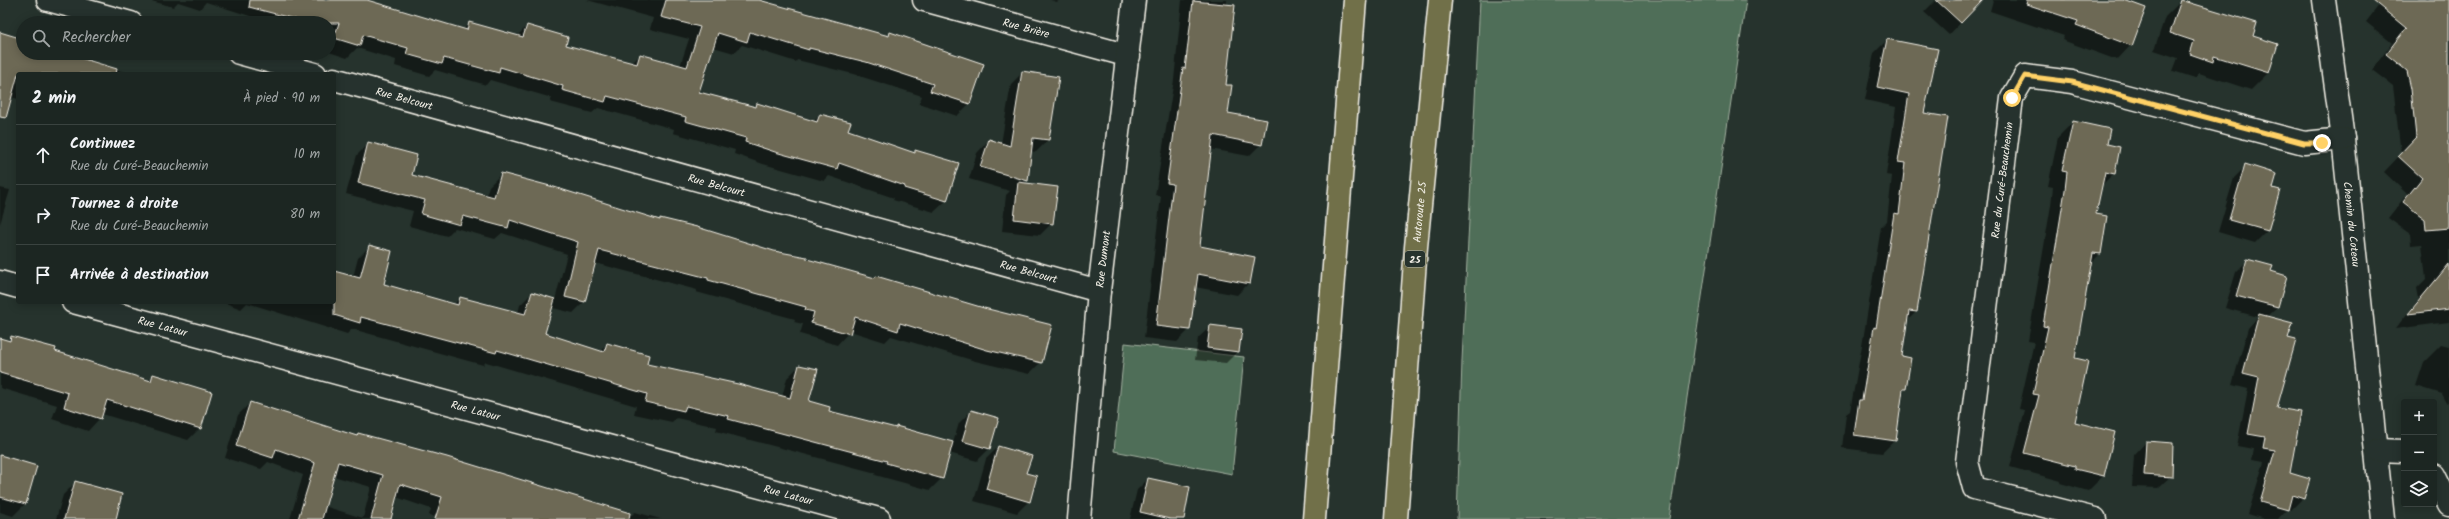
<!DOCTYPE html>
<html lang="fr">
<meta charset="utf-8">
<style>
body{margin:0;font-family:Kalam,sans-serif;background:#29322f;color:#f1f3f6}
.controls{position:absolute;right:12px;bottom:12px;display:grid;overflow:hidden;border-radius:4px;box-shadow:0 2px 10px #0003}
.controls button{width:36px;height:36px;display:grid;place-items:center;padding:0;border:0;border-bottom:1px solid #3a4340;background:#1c2622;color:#f1f3f6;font:20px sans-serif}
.stop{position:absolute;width:12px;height:12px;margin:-9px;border:3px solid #ffd166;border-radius:50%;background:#fff}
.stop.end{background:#ffd166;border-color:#fff;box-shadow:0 1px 4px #0008}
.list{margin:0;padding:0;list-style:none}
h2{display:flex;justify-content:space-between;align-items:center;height:52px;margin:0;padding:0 16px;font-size:17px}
h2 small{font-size:13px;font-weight:400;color:#a0a5a5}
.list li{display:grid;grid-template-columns:26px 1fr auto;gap:12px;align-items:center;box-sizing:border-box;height:60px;padding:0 16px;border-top:1px solid #3a4340}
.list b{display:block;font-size:15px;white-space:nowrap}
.list p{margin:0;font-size:13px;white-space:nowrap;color:#a0a5a5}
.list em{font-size:13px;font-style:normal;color:#a0a5a5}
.icon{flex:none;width:22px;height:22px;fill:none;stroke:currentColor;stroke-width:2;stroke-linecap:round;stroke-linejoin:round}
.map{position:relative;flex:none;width:2449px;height:519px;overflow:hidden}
.search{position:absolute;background:#1c2622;box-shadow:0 2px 10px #0003;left:16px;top:16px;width:320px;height:44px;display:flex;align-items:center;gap:10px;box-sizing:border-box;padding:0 14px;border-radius:22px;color:#a0a5a5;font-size:15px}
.panel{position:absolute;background:#1c2622;box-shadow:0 2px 10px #0003;left:16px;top:72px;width:320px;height:232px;border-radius:4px}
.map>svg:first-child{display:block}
.green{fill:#506e58;stroke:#a2b0a0}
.shadow{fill:#0007;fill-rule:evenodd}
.building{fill:#6d6955;stroke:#f4f1e8}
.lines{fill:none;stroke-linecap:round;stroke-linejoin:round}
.minor-casing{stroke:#f4f1e8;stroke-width:25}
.highway-casing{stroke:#f4f1e8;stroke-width:25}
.minor{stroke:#26332d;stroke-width:22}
.highway{stroke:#71704a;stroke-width:22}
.route{stroke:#ffd166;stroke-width:5}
.labels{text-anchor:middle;stroke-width:3;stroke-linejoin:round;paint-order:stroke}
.shield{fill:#26332d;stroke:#b6b8b0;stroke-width:1}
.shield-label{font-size:10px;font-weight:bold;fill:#f4f1e8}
.street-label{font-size:11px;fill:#f4f1e8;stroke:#26332d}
</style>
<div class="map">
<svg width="2449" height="519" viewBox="0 0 2449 519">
<rect width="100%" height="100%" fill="#26332d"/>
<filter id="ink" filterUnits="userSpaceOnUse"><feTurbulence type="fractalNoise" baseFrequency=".025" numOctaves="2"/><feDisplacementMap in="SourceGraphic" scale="8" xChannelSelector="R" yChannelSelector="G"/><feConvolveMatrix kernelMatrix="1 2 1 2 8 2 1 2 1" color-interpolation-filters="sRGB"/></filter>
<g filter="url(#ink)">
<g class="green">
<polygon points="1480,0 1746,0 1669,519 1457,519 1462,361"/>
<polygon points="1125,343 1244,357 1232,474 1114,451"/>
</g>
<g class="shadow">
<polygon points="148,0 366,0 463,30 469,23 516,37 527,26 565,46 632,63 640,55 680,66 689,39 650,29 653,18 587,0 757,0 887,37 890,34 969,104 957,116 919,103 922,96 853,74 797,60 796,62 742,45 734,53 713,47 698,93 754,108 758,104 813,122 820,115 847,131 914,154 916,152 947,200 934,212 893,200 894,198 829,176 824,181 763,164 734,154 735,150 673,133 674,129 598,108 592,113 550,102 552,98 490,80 486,85 435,70 429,76 395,66 396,60 357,48 347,58 329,52 329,23 272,23 206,2 200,9 178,2 173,7"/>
<polygon points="1050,0 1059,0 1057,2"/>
<polygon points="1182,0 1227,0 1227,114 1261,144 1249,156 1210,149 1199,247 1249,283 1237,295 1195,287 1189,330 1177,342 1144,338 1161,196 1155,195 1174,80"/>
<polygon points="1936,0 1982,0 1949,35 1924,12"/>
<polygon points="1993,0 2121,0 2131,45 2117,60 2062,40 2064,36 1990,11"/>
<polygon points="2182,0 2256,24 2252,37 2277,45 2268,73 2251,90 2199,73 2195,78 2173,71 2178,58 2154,50 2165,17"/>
<polygon points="2383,0 2449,0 2449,322 2395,329 2419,299 2417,288 2426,279 2422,244 2411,245 2410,234 2388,218 2407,194 2384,172 2401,154 2393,86 2372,70 2392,43 2366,22"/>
<polygon points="0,33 23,39 23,53 71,53 71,56 131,74 18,74 18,99 0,94"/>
<polygon points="1887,40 1923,114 1916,312 1907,321 1901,357 1905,389 1902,392 1895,440 1882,453 1842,448 1846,414 1850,411 1863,340 1881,227 1887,221 1892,176 1886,175 1896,107 1865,100 1874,53"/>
<polygon points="1023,72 1057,78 1048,140 1036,152 1030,151 1027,180 1024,184 1052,223 1040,235 1002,231 1006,195 1010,191 969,179 977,153 989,140 1001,144 1011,84"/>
<polygon points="2073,122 2105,145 2114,173 2101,186 2095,215 2106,216 2100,254 2090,264 2074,359 2074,423 2114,433 2103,476 2088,491 2060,483 2061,481 2010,467 2025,410 2019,409 2034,342 2028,341 2051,205 2053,187 2048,186 2058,137"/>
<polygon points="369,143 411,175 486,196 489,186 501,174 659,220 660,219 874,279 876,277 1041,362 1029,374 975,361 891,336 885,342 850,331 837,345 800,334 803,324 794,322 795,319 696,292 697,290 595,263 585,301 573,313 553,308 555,303 553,302 544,334 599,352 607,344 646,365 782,397 787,378 799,366 808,402 828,412 895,429 897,427 953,443 959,423 971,411 989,449 977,461 949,453 942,478 930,490 875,475 876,473 716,431 717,427 676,418 672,422 634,414 636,406 486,362 483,365 352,329 347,334 247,303 241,309 223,302 334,302 334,274 353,277 358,258 370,246 382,285 453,305 460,298 518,313 520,305 532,293 555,300 567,254 502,233 495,239 455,228 447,236 409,226 413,211 346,194 357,155"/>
<polygon points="2246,166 2272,189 2267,231 2255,243 2218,232 2234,178"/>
<polygon points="0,188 10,190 0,224"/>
<polygon points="2248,260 2270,272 2285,276 2277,307 2266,317 2287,339 2276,409 2288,474 2303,498 2291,510 2287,509 2278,519 2264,519 2248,514 2264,462 2251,460 2253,449 2237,446 2248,389 2232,385 2248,328 2258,317 2225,308 2236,272"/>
<polygon points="1211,326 1238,351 1226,363 1195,360 1198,338"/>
<polygon points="12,337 148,381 153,376 200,428 188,440 102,414 100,418 88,431 52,419 57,405 0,388 0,339 8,341"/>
<polygon points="2441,345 2449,347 2449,402 2447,403 2442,394 2416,386 2424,362"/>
<path d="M250,403l106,33 2,-1 88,23 186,57 3,-3 26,7h-219l-13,-4 2,-6 -35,-12 -6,22h-100l13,-44 -35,-13 -7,7 -36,-11 13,-43zM333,476l38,11 -8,31 -39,-12z"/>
<polygon points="2146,442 2172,444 2171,476 2158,488 2132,487 2134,455"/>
<polygon points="998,447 1025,474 1029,501 1017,513 974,501 986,459"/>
<polygon points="0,456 35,466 25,504 13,516 0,512"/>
<polygon points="1148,479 1183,519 1130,519 1137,490"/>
<polygon points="75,483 114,519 56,519 63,495"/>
</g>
<g class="building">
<polygon points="250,0 367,0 467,30 469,22 523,37 527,25 568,37 566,45 637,64 640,54 687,67 700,27 661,17 666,0 759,0 889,36 890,32 984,64 970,104 930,91 933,84 866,62 809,48 809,50 750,32 747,42 718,33 699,92 756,107 757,103 817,122 820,114 851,122 848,130 915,153 915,150 959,163 947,201 904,188 905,186 839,163 837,169 775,152 745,142 746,138 685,121 686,117 607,96 605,102 562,90 563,86 500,67 499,73 444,58 442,64 406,54 408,48 363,35 360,46 334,38 339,23 310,23 249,7"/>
<polygon points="1936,0 1983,0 1961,23"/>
<polygon points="2027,0 2124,0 2146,8 2132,46 2076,25 2078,21 2026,4"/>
<polygon points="2181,0 2257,23 2253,36 2278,44 2269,73 2214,56 2213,62 2190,54 2194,41 2170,33"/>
<polygon points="2372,0 2449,0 2449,228 2426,230 2425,219 2403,202 2422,178 2398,156 2416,137 2411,89 2407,71 2386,54 2406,28"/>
<polygon points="1193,1 1235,5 1226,85 1232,85 1228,113 1267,120 1262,145 1213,135 1200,246 1255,257 1250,284 1198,274 1190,330 1156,326 1173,184 1167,183 1183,68 1185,69"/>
<polygon points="0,32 23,39 23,53 64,53 117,69 116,74 18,74 6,118 0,117"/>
<polygon points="1887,39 1938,49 1924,113 1948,117 1917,312 1909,311 1902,356 1911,358 1906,389 1903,389 1896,441 1854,435 1859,400 1862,400 1874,327 1876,328 1894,213 1899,214 1905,163 1898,162 1909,94 1877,87"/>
<polygon points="1022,71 1059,77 1049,140 1033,138 1028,181 980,167 989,139 1010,146"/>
<polygon points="2073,121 2110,129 2107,144 2120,147 2115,174 2105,172 2096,214 2107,216 2101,254 2093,253 2075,358 2088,361 2075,422 2115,432 2104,476 2075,469 2075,466 2024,453 2039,395 2033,394 2048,327 2043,326 2065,190 2067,172 2062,171"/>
<polygon points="368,142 417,155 412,175 494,197 501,173 554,187 660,220 660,218 697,227 774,251 807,257 807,259 875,278 876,276 984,308 1052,325 1042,363 987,350 900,323 898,331 855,317 850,334 811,323 814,312 805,310 806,307 708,280 708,278 599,250 585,302 565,297 578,242 510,220 508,228 463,216 460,225 421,214 425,200 358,183"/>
<polygon points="2245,164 2277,174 2273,188 2280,190 2268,231 2229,220"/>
<polygon points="1018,182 1058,187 1053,224 1014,219"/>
<polygon points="369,245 392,251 384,284 458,305 460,297 525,314 532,292 555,299 545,333 604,352 607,343 649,355 647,364 738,384 790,398 799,365 818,369 809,401 830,407 829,411 896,428 896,426 953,442 943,479 886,463 887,461 728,419 729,416 686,406 684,411 645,402 647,394 497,350 496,353 361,317 360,323 334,315 334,271 360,278"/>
<polygon points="2247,259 2273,266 2271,271 2287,276 2278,307 2236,296"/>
<polygon points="2449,264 2449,309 2408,314"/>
<polygon points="2259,314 2293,323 2288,338 2296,340 2277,408 2301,412 2290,473 2310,479 2304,499 2292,495 2288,510 2260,502 2275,450 2263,448 2265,437 2248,434 2259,377 2243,373"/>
<polygon points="1210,325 1242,329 1239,352 1207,348"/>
<polygon points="11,336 56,348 55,351 151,381 153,374 212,392 201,429 107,400 101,419 64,407 68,393 0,373 0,338 10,341"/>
<polygon points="250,402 357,436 358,433 447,457 630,513 629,519 435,519 442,497 400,484 391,519 371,519 383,475 338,462 322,519 298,519 315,463 276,449 273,458 236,446"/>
<polygon points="971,410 999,418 990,449 962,441"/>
<polygon points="2146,441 2173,443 2172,477 2144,475"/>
<polygon points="998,446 1032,456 1026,473 1037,476 1030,502 986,489"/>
<polygon points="0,455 37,466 26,504 0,497"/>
<polygon points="1148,478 1190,487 1184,519 1170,519 1140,512"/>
<polygon points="75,481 122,494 116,519 64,519"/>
</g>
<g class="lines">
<g class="minor-casing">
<g id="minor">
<polyline points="48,0 131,23"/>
<path id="s1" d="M924,0l205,56"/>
<path id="s2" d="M2324,0l19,139 40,380"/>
<polyline points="239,53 315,74"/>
<path id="s3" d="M334,79l765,212"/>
<polyline points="0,282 18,287"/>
<path id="s4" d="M73,302l806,217"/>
<polyline points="2377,450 2404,451"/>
<polyline points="2434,475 2449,505"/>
<path id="s5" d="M1079,519l20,-228 35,-291"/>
<path id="s6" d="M2095,519l-121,-31 -7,-26 45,-364 13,-22 47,6 232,61 39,-4"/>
</g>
</g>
<g class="highway-casing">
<g id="highway">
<polyline points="1314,519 1355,0"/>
<path id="s7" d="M1396,519l20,-272 24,-247"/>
</g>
</g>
<use href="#minor" class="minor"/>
<use href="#highway" class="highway"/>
</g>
</g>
<g class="lines" filter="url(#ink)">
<polyline class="route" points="2012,98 2025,76 2072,82 2304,143 2322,143"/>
</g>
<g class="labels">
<rect class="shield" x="1405" y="251" width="20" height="16" rx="3"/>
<g class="shield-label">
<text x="1415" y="263">25</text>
</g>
<g class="street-label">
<text dy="4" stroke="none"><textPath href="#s1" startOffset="106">Rue Brière</textPath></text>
<text dy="4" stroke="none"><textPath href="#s3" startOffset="73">Rue Belcourt</textPath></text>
<text dy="4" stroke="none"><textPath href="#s6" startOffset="436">Rue du Curé-Beauchemin</textPath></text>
<text dy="4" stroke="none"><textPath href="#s3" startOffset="397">Rue Belcourt</textPath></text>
<text dy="4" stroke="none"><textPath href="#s7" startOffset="308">Autoroute 25</textPath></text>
<text dy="4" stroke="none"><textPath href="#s2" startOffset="226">Chemin du Coteau</textPath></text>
<text dy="4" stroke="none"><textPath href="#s5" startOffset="261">Rue Dumont</textPath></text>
<text dy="4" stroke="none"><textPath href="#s3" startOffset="721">Rue Belcourt</textPath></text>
<text dy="4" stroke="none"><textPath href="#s4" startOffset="93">Rue Latour</textPath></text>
<text dy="4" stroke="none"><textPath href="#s4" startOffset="417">Rue Latour</textPath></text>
<text dy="4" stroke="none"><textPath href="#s4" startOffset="741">Rue Latour</textPath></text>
</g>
</g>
</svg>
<div class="controls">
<button>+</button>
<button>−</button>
<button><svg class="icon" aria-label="layers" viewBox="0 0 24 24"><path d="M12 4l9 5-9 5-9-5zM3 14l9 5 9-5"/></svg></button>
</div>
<div class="stop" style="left:2012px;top:98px"></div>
<div class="stop end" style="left:2322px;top:143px"></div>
<div class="search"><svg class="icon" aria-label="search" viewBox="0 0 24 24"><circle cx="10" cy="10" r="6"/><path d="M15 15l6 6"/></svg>Rechercher</div>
<section class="panel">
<h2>2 min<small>À pied · 90 m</small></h2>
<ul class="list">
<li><svg class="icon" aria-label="ahead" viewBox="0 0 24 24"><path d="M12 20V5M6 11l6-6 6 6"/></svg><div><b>Continuez</b><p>Rue du Curé-Beauchemin</p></div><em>10 m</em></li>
<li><svg class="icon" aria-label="right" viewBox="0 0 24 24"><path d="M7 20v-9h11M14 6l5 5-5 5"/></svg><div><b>Tournez à droite</b><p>Rue du Curé-Beauchemin</p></div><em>80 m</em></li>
<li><svg class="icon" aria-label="arrive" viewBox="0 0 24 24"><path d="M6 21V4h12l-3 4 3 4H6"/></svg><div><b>Arrivée à destination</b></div></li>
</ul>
</section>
</div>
